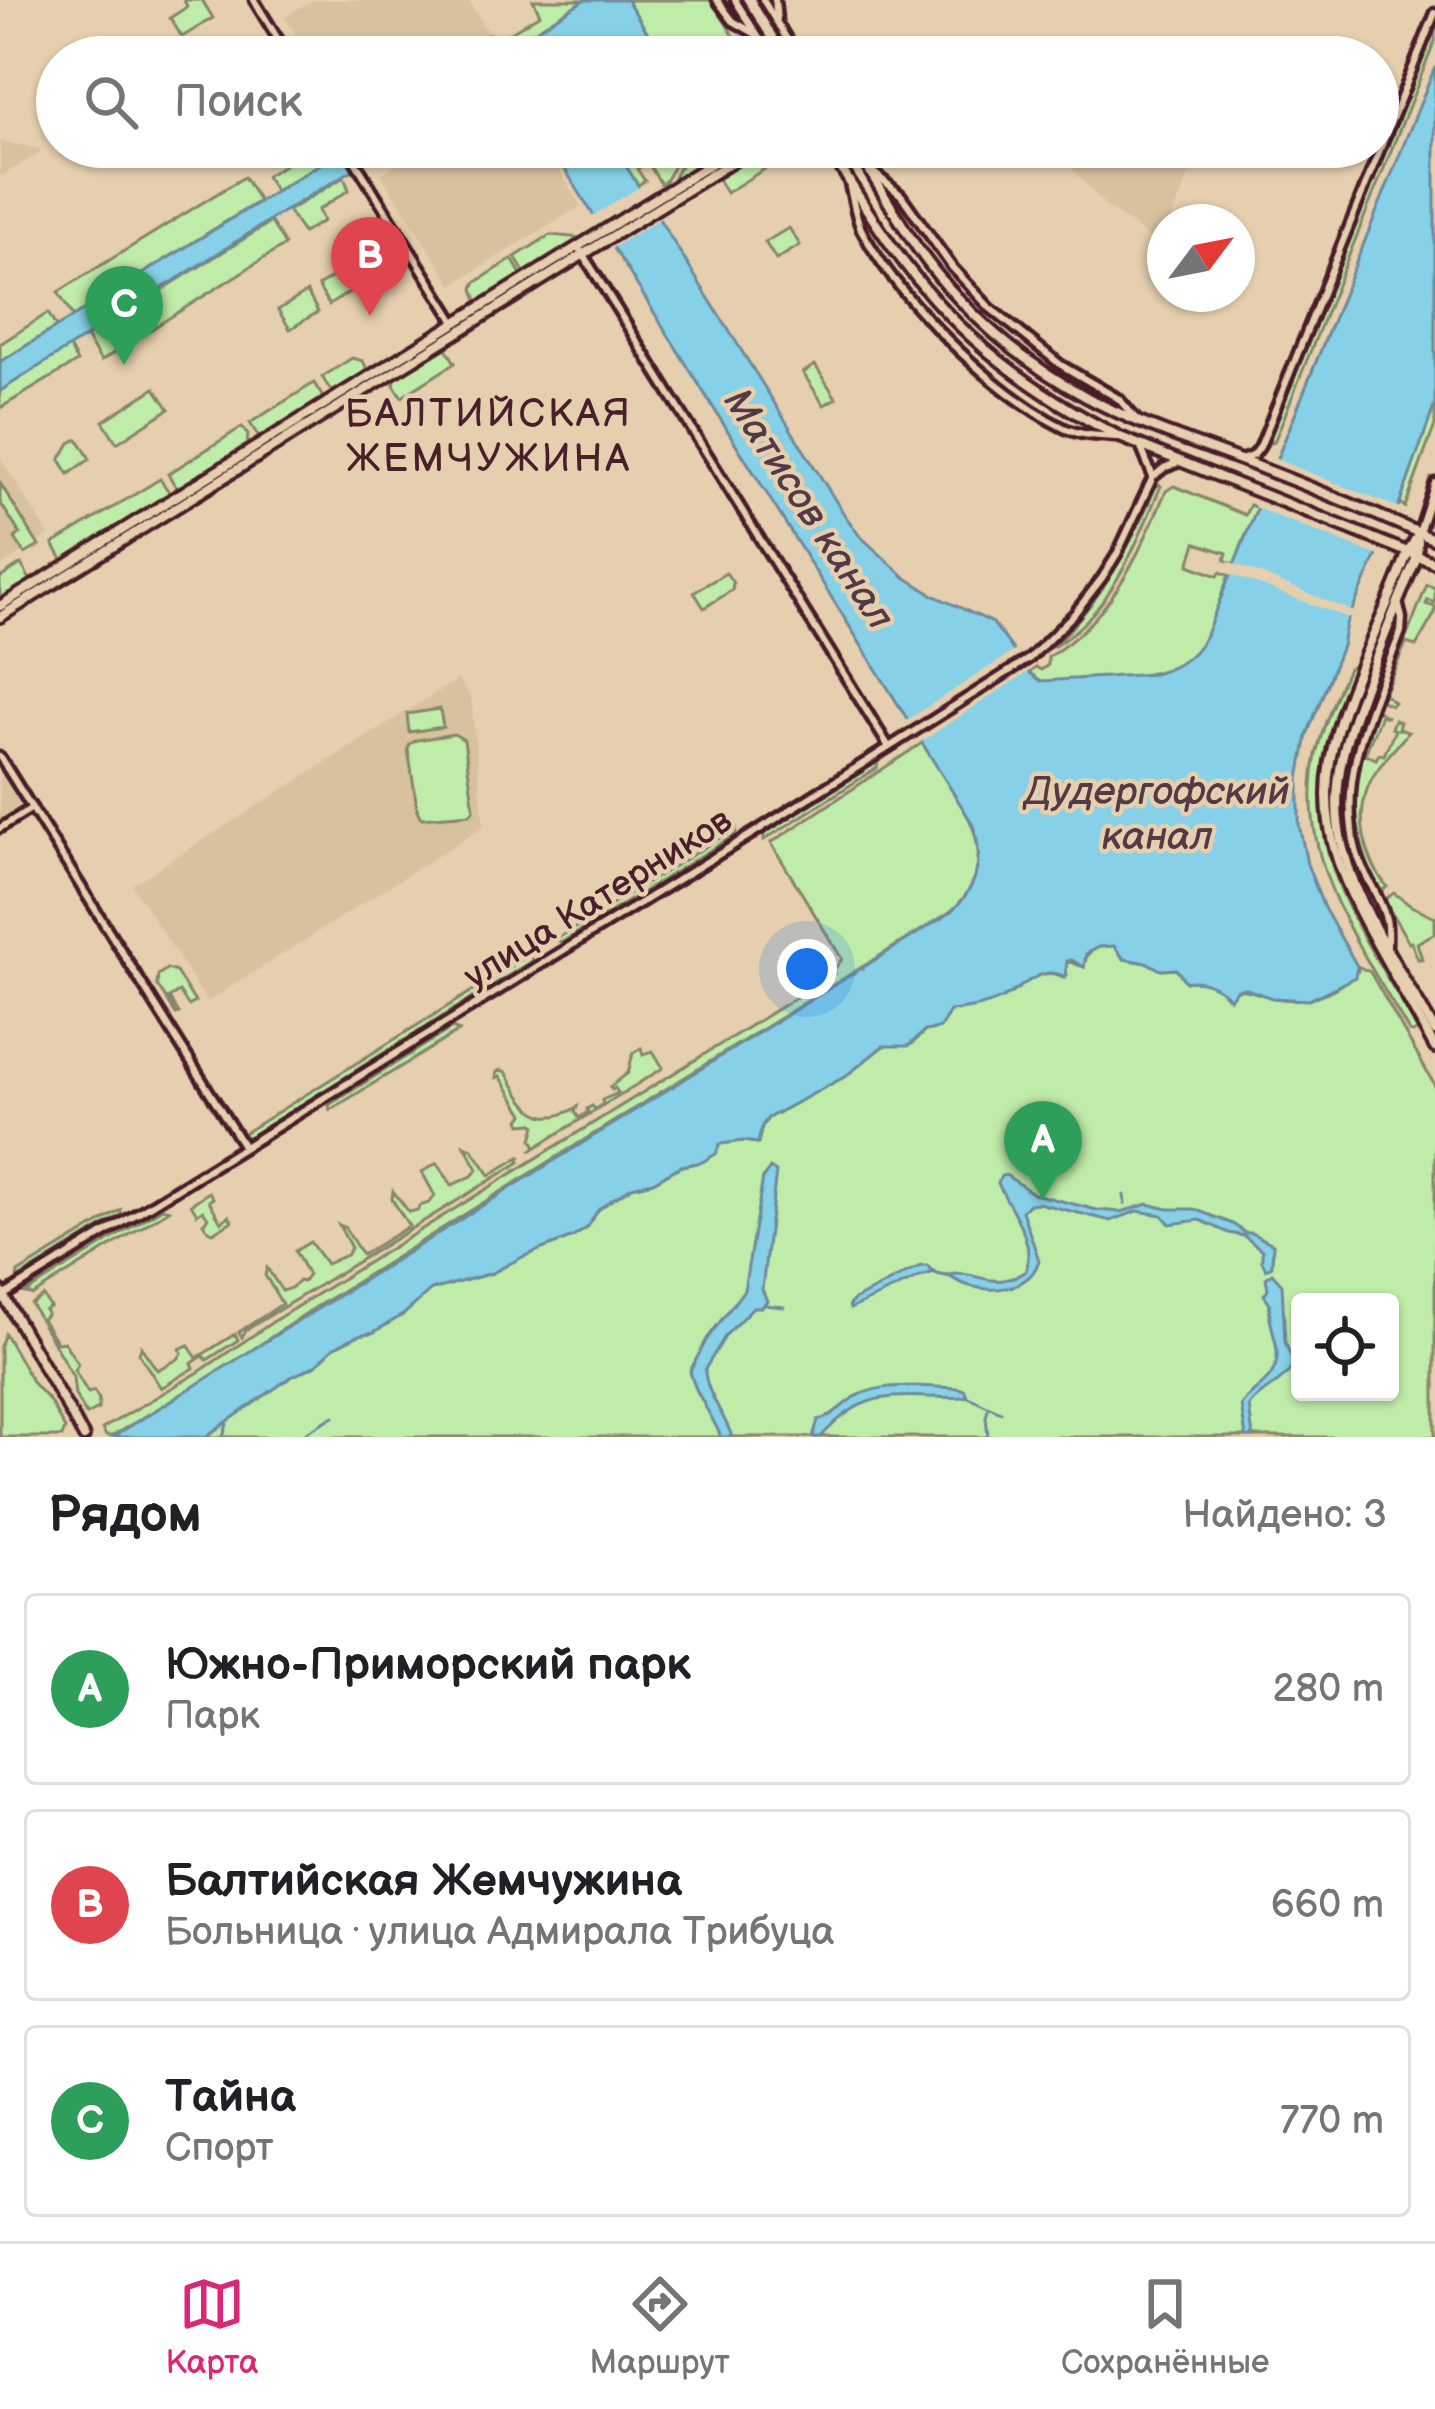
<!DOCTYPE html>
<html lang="ru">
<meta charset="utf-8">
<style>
body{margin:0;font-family:"Balsamiq Sans",sans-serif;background:#f2f2f2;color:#202124}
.controls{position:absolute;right:36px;bottom:36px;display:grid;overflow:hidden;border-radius:12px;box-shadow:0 3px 9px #0004}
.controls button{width:108px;height:108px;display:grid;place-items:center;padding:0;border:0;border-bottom:3px solid #e0e0e0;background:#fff;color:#202124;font:60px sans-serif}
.compass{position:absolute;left:1147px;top:204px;width:108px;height:108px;border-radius:50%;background:#fff;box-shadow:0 3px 9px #0004;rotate:58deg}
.you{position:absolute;left:807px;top:969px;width:42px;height:42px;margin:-30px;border:9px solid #fff;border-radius:50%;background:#1a73e8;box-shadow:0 0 0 18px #1a73e833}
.badge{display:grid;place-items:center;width:78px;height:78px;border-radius:50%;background:#db2777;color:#fff;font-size:39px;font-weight:700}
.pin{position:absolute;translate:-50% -99px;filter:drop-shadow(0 3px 6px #0008)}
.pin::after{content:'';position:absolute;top:63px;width:42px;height:36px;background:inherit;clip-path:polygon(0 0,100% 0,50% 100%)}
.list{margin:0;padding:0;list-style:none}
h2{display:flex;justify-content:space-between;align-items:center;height:156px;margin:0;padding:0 48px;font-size:51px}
h2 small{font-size:39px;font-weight:400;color:#757577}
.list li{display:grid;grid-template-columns:78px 1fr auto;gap:36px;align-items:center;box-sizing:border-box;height:192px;margin:0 24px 24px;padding:0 24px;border:3px solid #e0e0e0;border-radius:12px}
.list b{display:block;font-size:45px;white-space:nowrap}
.list p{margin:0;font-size:39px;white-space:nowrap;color:#757577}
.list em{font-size:39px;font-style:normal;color:#757577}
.icon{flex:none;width:66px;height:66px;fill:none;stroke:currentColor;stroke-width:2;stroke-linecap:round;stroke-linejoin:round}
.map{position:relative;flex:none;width:1435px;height:1437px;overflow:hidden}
.search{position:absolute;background:#fff;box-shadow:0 3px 9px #0004;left:36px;right:36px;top:36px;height:132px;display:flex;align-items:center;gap:30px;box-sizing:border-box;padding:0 42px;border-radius:66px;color:#757577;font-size:45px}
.sheet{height:804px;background:#fff}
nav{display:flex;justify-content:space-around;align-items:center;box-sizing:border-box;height:168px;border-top:3px solid #e0e0e0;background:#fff;font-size:33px;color:#757577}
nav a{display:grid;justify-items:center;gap:6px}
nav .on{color:#db2777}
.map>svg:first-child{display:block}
.built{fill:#d8c19e}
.green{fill:#c0eca9;stroke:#85866a;stroke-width:3;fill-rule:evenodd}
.water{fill:#86d1e7;stroke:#6e8a9c;stroke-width:3}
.pier{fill:#e5cfae}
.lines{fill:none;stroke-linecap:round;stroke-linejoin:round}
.stream{stroke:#6e8a9c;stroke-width:3}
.minor-casing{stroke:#4a1f2b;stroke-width:15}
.tertiary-casing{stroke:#4a1f2b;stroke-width:16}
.minor{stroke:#e5cfae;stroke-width:6}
.tertiary{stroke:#e5cfae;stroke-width:8}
.labels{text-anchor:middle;stroke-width:9;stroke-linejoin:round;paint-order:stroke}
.street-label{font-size:36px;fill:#4a1f2b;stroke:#e5cfae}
.neighbourhood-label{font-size:39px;letter-spacing:3px;fill:#4a1f2b;stroke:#e5cfae}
.water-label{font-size:39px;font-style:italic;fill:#533a47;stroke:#e5cfae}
</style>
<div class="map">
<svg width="1435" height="1437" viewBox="0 0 1435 1437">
<rect width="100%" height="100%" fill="#e5cfae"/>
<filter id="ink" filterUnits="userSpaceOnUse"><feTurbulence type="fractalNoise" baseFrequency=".00833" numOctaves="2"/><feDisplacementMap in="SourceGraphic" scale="24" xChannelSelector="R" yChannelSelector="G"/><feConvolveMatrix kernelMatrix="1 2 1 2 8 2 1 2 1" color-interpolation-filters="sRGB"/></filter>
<g filter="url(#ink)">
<g class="built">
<polygon points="312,0 468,0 489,34 451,57 309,57 285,17"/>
<polygon points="0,141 39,149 41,152 0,177"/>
<polygon points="425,147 545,147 581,206 452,285 381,174"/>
<polygon points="1108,147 1153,147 1193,165 1170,222 1165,222 1165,234 1160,245 1107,207 1072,169"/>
<polygon points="0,457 49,535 0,567"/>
<polygon points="458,679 471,698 484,826 207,1002 132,885"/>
<polygon points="0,767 26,807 0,823"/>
</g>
<g class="green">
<polygon points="184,0 202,0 213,18 182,37 170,18 187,7"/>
<polygon points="533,0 584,0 493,57 451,57 489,34 495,42 540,14"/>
<polygon points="627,0 711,0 747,57 663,57"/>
<polygon points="1435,25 1435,41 1274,442 1271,443 1268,442"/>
<polygon points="314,147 326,147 332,157 275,191 266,176"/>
<polygon points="614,147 685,147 665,181 661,184 648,163 637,169 645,181 638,185"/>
<polygon points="693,147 715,147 717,149 700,164 672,181 689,149"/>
<polygon points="769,147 800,147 726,193 718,179"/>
<polygon points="244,177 259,201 73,317 58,292"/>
<polygon points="344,177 349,190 318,210 323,221 303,233 288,211"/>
<polygon points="271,222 285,245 101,361 86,337"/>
<polygon points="789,228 800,245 776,260 765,242"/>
<polygon points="550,235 582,238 525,274 515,257"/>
<polygon points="512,259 522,276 478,303 473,289 475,283"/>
<polygon points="343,271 354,289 329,305 318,286"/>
<polygon points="307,292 318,312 290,329 278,310"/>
<polygon points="48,313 56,327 0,362 0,344"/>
<polygon points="69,347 77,362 0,408 0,391"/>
<polygon points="446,348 455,363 402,397 394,385 395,379"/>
<polygon points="352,358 363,361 367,369 358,378 333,394 322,377"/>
<polygon points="815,365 836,398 824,405 803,373"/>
<polygon points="314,383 324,399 260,439 250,423"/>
<polygon points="155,388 169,409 117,443 103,421"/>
<polygon points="1435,404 1435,425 1405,507 1400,502"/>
<polygon points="242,427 248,435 247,444 178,490 168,474"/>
<polygon points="78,439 90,459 69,474 60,460 70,443"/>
<polygon points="160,479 171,495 63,561 53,544"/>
<polygon points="0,483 39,546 25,554 15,538 20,534 0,502"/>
<path d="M1157,484l4,2c-25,58 -50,127 -108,161 52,-52 75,-96 104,-163z"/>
<path d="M1174,486l71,29 5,-10 7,3 -23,56 -9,-4 2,-7 -31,-10 -7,22 29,11 2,-4 9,3c-10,25 -17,56 -34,77 -26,30 -105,27 -143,30l-11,-1 -12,-9 7,-5 5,3 7,-5v-8c64,-39 89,-100 118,-166z"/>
<polygon points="21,564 31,581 0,600 0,578"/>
<polygon points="726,573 733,583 732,590 704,608 694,592"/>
<polygon points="1427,585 1435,588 1435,603 1428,600 1426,604 1435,607 1435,613 1416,646 1406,643 1384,694 1394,702 1391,705 1381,701"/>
<path d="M1353,667c-10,36 -27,71 -31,107 -12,95 52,178 96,256l-5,3 -4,-1c-48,-85 -115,-173 -93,-277 7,-30 20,-59 32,-87z"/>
<polygon points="440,709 443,727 409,732 407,714"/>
<path d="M1377,711l11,6 -7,-2 -16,39 11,5 3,-5 5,1 11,-25 -4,-2 3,-8 6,2 -2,7 10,3c-11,15 -27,30 -36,46 -19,36 -8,79 15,109l-7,5c-33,-65 -29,-115 -3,-181z"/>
<polygon points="454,734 464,740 474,809 470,814 422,818 418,813 408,749 410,744 417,740"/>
<path d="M922,743c33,53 88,108 33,166l-647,403 -84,57 -112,67h-6l-4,-7 97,-57 81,-55 554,-343 -1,-3 9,-12 -71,-116z"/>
<polygon points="878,762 877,768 764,840 764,834"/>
<polygon points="736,828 736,834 562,942 555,940"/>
<polygon points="1394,893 1411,906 1435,917 1435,933 1417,943 1422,959 1418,959 1411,942 1409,943 1384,900"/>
<path d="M1114,946l11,13 23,4 13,7 15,-1 10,13c12,-3 36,3 41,15h4l5,-7c15,-2 25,6 39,8 32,6 60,-5 83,-27l-1,-5 13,6 65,114v351h-1230l86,-60 25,-12 17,-17 26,-13 15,-3 30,-18 27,-24 61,-17 32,-17 49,-19 14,-9 11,-18 9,-7 25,-16 21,-5 28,-16 21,-4 13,-8 4,-10 24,-3 15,2 4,-17 6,-8 78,-42 37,-30 29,-2 13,-13 15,-3 10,-17c17,-2 34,-6 50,-12 21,-9 39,-35 63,-22l4,-2 -2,-7 2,-7 17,6c2,-17 12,-22 30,-21zM1300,1302h90v90h-90z"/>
<polygon points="530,955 533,960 249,1137 241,1135"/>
<polygon points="167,969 176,972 195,1002 189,1006 179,992 169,998 179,1013 176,1014 157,985 158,975"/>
<polygon points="452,1028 459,1031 330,1110 329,1105"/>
<path d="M641,1048l2,7 10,-4 10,17 -133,83 6,-4 -4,-8 4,-13 -3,-3 -11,1 -2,-5 4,-5 -24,-38 -4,2 1,-6 4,-2 5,2c18,31 31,60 71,35l-2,5 4,6 9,-6 -1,-3 5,-3 3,3 8,-5 -1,-4 16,-7 -3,-5 -3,2 -2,-3 18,-14 5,-20z"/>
<polygon points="465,1146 472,1149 490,1175 521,1156 519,1159 520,1162 246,1330 242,1337 239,1332 282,1304 265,1275 267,1268 282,1291 291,1288 299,1281 303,1282 308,1275 295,1251 310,1242 326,1264 346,1255 351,1248 339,1225 345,1228 362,1255 409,1226 392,1199 393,1191 409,1212 418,1210 419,1206 429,1203 435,1196 422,1172 437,1163 452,1185 472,1176 478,1169"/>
<polygon points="209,1192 213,1198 209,1201 221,1222 229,1216 232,1221 214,1232 208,1230 203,1223 208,1218 203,1210 197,1214 191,1204"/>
<polygon points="162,1208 169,1210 33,1295 25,1293"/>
<polygon points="121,1210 121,1215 17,1279 18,1273"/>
<polygon points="43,1296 50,1307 45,1310 47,1314 42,1319 57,1343 64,1342 78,1364 74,1370 88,1393 94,1391 99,1399 98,1409 86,1415 75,1395 73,1377 31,1304"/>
<polygon points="5,1334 33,1383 50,1402 65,1429 62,1437 0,1437 0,1346"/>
<polygon points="235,1334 238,1340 207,1360 203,1356 192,1363 194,1368 161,1388 139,1354 141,1347 157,1370 178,1359 182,1353 180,1349 188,1345 197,1358"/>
</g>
<g class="water">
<polygon points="584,0 627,0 663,57 493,57"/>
<path d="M1435,67v337l-36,102 -53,118 -4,22 -35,89 -8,44v45l8,40 17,44 33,58 -2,11 -46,23 -37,-2 -28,-10 -8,2 -6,9c-9,-11 -28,-21 -44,-17l-10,-13 -15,1 -13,-7 -24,-4 -10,-13 -16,1 -12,7 -2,13 -12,-7 -5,1 -2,16c-24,-13 -40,9 -59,19 -16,10 -38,13 -56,15l-10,17 -15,3 -17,15h-25l-37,30 -78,42 -6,8 -4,17 -15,-2 -23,3 -4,10 -14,8 -21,4 -28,16 -21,5 -25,16 -9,7 -11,18 -14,9 -49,19 -32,17 -61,17 -27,24 -30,18 -15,3 -26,13 -17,17 -25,12 -86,60h-92l832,-521c32,-24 41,-57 27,-93l-421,-676h63l228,364 17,24 46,42 28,18 60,28 38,51 10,7 113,-7c24,-7 38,-16 51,-37z"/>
<polygon points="348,147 391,147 286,210 0,391 0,362"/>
<path d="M770,1168l6,4 -14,117 5,12 -6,6h-8l-27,28 -21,34c0,24 20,45 27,68h-11c-9,-23 -26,-42 -31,-66l17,-32 37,-49 19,-112z"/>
<path d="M1006,1175l28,19 63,16 24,2 27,-8 20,5h26l39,15 12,9h6l22,11 -1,22 -6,3 -4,-8v-11l-18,-14 -15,-3 -29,-13 -30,4 -8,-9 -25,-4 -26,10 -73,-18 -9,1 -7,7 17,49c-10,37 -67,35 -91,15 32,-6 42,18 78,-4 10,-33 -16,-60 -28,-88l3,-7z"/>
<polygon points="921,1266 927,1266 935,1273 920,1277 850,1309 849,1305 854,1300"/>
<path d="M1272,1273l10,11 3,58 9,22c-10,19 -32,25 -45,42l4,31h-7l-5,-32c9,-13 27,-21 33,-36 10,-19 -8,-45 -4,-66l-6,-8 4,-6 -2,-11z"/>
<path d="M915,1386l43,2 7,2 2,6c-13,3 -26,1 -40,1 -50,-2 -72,2 -106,40h-8l5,-17c14,-3 23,-14 35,-22 19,-11 41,-12 62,-12z"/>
</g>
<g class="pier">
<polygon points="644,184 664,216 609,250 588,219"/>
<polygon points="1273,458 1404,510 1384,558 1254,507"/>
<polygon points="1228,561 1357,613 1354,620 1224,572"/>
<polygon points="1019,648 1034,668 916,745 902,723"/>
</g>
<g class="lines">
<g class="stream">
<polyline points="1124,1195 1125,1204"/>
<polyline points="931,1273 951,1277"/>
<polyline points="764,1305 784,1307"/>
<polyline points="1332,1392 1340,1398"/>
<polyline points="966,1396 1001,1412"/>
<polyline points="223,1437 227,1424"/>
<polyline points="298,1437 334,1416"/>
<polyline points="988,1437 986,1417 988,1409"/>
</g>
<g class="minor-casing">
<g id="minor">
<polyline points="254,0 289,57"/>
<polyline points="717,0 733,21 754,33"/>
<polyline points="735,0 771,57"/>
<polyline points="763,0 798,57"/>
<polyline points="775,0 777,19"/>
<polyline points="346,147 455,322"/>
<polyline points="873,172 901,195 952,267 990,308 1061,365 1119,399 1136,419"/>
<path d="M849,184c4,15 6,31 12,45 37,70 132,164 203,199 17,8 36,8 54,9"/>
<polyline points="581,251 889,747"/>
<polyline points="1141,448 1153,477"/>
<polyline points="1241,460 1254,455 1260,447 1435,13"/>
<polyline points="1419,533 1435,483"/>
<polyline points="0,757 244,1147"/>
<polyline points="0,828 32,808"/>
<path d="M1387,947c0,-9 1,-19 -1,-28 -6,-24 -24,-45 -30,-69 -20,-77 18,-147 45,-218l1,-14 -4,-16"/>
<polyline points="3,1296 755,832 1030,658 1074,614 1102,578 1117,554 1153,477 1164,468 1179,462"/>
</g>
</g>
<g class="tertiary-casing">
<g id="tertiary">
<path d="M828,147c29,47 58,96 94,138 54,66 123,114 198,152l315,126"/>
<path d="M855,147c33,52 59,106 103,151 37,40 82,74 130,100 56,30 119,48 178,72 57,22 113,45 169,70"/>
<path d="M1419,533l-12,21c-24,67 -64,137 -77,207 -13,72 17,129 51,190 18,32 36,65 54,97"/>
<path d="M1418,541l-1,16c-15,35 -29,69 -42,104 -24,61 -50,122 -32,188 17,65 59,124 92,182"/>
<polyline points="0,606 738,147"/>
<polyline points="0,617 756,147"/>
<polyline points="0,1290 84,1437"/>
</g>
</g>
<use href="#minor" class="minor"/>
<use href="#tertiary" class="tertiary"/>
</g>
</g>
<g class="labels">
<g class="street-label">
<text transform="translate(597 897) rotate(-32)" y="13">улица Катерников</text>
</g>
<g class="neighbourhood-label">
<text x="489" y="426">БАЛТИЙСКАЯ<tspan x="489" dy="45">ЖЕМЧУЖИНА</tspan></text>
</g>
<g class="water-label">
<text transform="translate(810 508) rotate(57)" y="14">Матисов канал</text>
<text x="1157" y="804">Дудергофский<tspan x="1157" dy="45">канал</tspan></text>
</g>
</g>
</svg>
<div class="controls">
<button><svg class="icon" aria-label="locate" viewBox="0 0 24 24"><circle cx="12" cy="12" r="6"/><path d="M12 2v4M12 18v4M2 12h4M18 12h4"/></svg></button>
</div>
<svg class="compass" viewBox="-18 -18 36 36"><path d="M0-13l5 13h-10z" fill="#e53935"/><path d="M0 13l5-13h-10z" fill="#757577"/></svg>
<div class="you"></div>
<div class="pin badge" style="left:1043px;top:1200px;background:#2e9e5b">A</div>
<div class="pin badge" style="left:370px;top:316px;background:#e0444e">B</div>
<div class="pin badge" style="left:124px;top:365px;background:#2e9e5b">C</div>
<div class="search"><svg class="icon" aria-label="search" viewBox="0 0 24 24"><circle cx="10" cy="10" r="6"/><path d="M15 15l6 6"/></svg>Поиск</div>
</div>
<section class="sheet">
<h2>Рядом<small>Найдено: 3</small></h2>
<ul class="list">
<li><span class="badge" style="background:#2e9e5b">A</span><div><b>Южно-Приморский парк</b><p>Парк</p></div><em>280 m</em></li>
<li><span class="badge" style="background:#e0444e">B</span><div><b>Балтийская Жемчужина</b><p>Больница · улица Адмирала Трибуца</p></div><em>660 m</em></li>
<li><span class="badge" style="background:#2e9e5b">C</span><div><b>Тайна</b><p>Спорт</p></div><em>770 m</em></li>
</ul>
</section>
<nav>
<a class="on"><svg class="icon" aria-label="map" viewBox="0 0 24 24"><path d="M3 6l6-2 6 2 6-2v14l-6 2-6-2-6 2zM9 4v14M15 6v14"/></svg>Карта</a>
<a><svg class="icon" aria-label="directions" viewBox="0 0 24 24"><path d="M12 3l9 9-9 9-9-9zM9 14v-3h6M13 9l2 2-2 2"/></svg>Маршрут</a>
<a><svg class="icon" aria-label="saved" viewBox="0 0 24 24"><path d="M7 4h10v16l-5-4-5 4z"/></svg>Сохранённые</a>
</nav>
